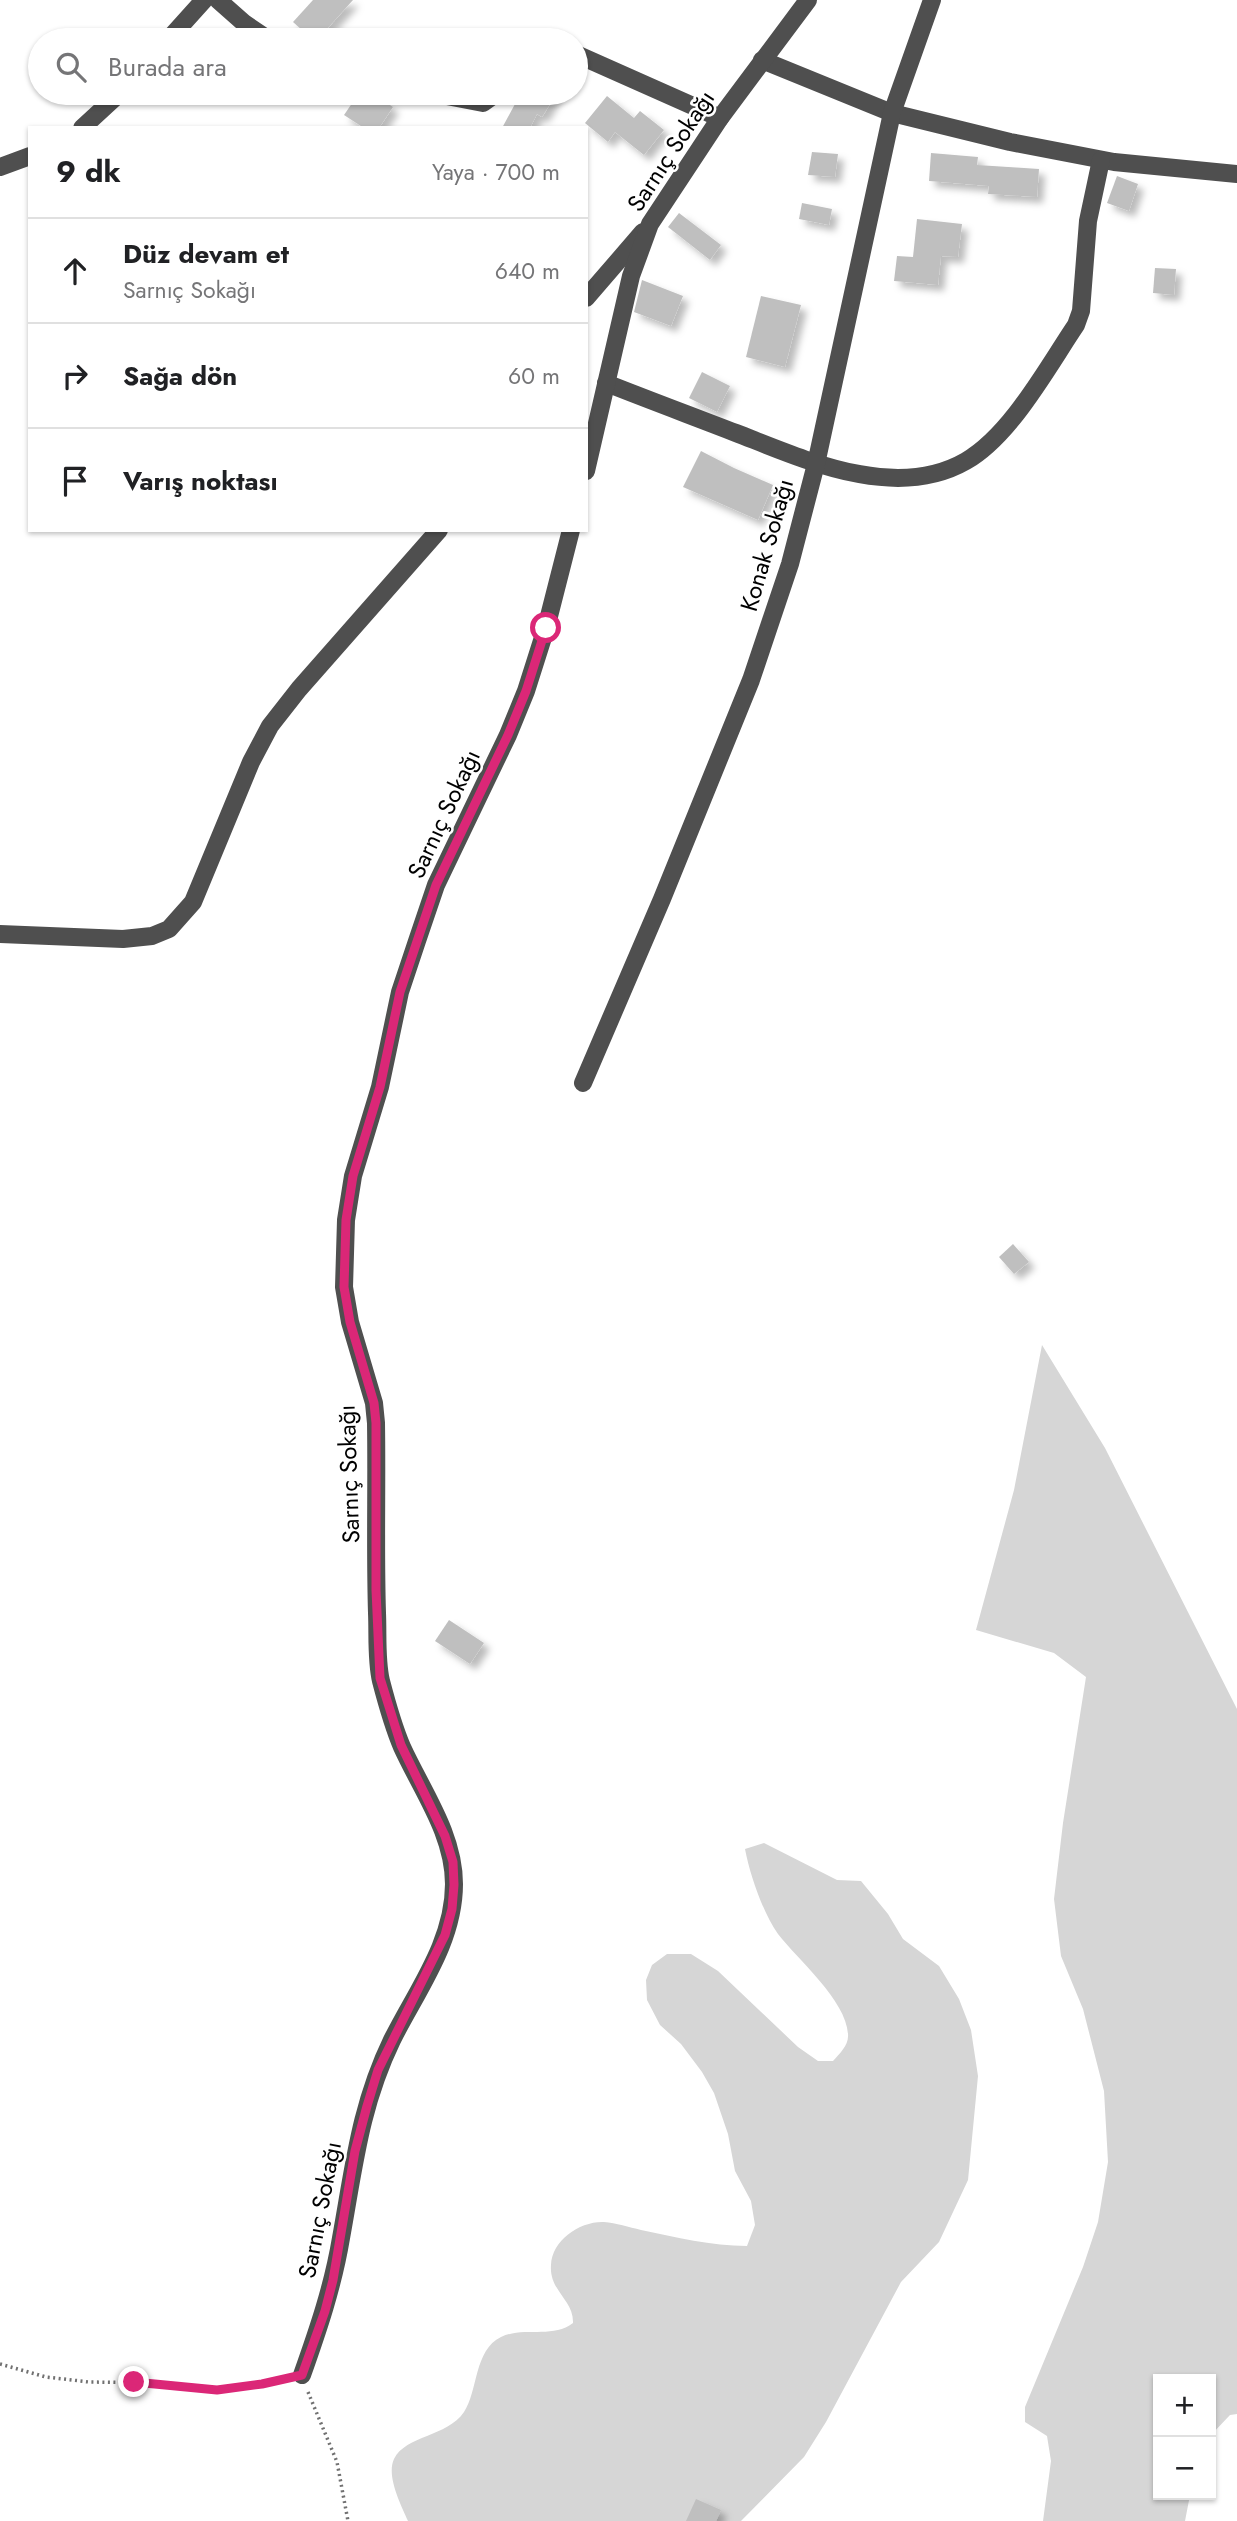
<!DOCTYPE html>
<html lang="tr">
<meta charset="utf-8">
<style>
body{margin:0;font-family:Jost,sans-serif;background:#f6f6f6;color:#202124}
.controls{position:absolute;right:21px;bottom:21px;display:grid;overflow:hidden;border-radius:0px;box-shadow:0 2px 5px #0004}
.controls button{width:63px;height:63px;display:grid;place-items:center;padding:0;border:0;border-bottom:2px solid #e0e0e0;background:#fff;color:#202124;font:35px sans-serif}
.stop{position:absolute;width:21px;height:21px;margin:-16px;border:5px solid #db2777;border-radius:50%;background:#fff}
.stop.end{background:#db2777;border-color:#fff;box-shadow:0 2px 7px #0008}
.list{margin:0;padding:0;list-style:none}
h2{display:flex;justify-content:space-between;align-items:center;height:91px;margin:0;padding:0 28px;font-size:30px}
h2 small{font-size:23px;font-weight:400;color:#757577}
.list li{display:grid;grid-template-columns:46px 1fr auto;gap:21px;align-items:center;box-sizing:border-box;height:105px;padding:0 28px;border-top:2px solid #e0e0e0}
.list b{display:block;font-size:26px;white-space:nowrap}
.list p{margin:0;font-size:23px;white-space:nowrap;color:#757577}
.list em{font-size:23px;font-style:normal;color:#757577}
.icon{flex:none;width:38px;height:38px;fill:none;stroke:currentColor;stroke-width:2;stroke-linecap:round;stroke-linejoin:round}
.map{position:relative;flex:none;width:1237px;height:2521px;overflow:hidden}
.search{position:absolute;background:#fff;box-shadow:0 2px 5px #0004;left:28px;top:28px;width:560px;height:77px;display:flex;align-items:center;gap:18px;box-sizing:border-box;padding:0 24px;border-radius:38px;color:#757577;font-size:26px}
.panel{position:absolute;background:#fff;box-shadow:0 2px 5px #0004;left:28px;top:126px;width:560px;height:406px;border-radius:0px}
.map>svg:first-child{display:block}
.green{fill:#d6d6d6}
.building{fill:#bfbfbf;filter:url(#shadow)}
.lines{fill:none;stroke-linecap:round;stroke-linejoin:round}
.path{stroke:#717171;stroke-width:3.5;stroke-dasharray:2 3.5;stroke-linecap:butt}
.minor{stroke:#4f4f4f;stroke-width:18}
.route{stroke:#db2777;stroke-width:9}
.labels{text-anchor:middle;stroke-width:5;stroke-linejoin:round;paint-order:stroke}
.street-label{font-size:24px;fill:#000;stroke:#fff}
</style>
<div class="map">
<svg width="1237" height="2521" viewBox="0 0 1237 2521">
<defs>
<filter id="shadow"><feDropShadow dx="6" dy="6" stdDeviation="3.5" flood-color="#0004"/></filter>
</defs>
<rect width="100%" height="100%" fill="#fff"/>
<g class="green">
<polygon points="1042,1345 1105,1448 1237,1709 1237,2414 1230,2415 1211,2435 1211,2379 1158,2379 1158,2495 1190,2495 1185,2521 1043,2521 1051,2461 1047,2436 1025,2422 1025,2407 1083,2267 1098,2222 1108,2162 1104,2091 1083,2009 1061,1956 1054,1899 1063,1823 1086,1677 1054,1653 976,1630 1014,1490"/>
<path d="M764,1843l73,37 24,1 27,33 15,25 36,27 20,33 12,31 7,46 -10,104 -29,62 -38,40 -75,140 -22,35 -63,64h-333c-7,-16 -22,-45 -14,-62 12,-24 53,-22 70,-47 14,-21 10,-62 37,-75 23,-11 51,2 72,-14 1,-23 -24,-32 -22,-58 1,-25 29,-44 53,-43 12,1 25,5 37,8 35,7 70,16 106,16l8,-21 -4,-24 -16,-30 -7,-37 -14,-41 -12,-21 -21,-28 -21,-19 -13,-25 -1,-20 6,-15 15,-11h24l27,17 80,76 20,14h15c7,-8 16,-16 15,-27 -2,-34 -50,-74 -70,-100 -15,-21 -28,-59 -33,-85z"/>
</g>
<g class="building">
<polygon points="313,0 353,0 317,40 313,40 293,22"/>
<polygon points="359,93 371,93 393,107 379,128 364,128 344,115"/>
<polygon points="521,93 557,93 542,117 537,114 530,128 502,128"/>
<polygon points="607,96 634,118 640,111 664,130 644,155 615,132 608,142 585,123"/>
<polygon points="812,152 838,154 835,177 808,175"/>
<polygon points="931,153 978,157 977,165 1039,169 1037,197 988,194 989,186 929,181"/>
<polygon points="1117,176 1138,184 1129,211 1107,203"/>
<polygon points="802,203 832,209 829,225 799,219"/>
<polygon points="679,213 721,245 710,260 668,227"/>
<polygon points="917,219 962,224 958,257 941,256 938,285 894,281 897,256 913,257"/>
<polygon points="1155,268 1176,269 1174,295 1153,293"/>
<polygon points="642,280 683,296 671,326 634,312"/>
<polygon points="761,296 801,305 785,367 746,357"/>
<polygon points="702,372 730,386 717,412 689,398"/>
<polygon points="701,451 734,468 773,485 758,520 683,487"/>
<polygon points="1013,1244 1029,1262 1014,1274 999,1257"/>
<polygon points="449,1620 484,1643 470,1664 435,1641"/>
<polygon points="696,2499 721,2510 716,2521 686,2521"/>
</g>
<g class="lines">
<g class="path">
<polyline points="0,2364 46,2377 89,2382 160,2383 217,2390 285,2379"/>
<polyline points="308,2392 337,2462 348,2521"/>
</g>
<g class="minor">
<polyline points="218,0 244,23 269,40"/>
<polyline points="168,40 204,0"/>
<polyline points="576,54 720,118"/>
<polyline points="762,60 892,113 1010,142 1114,162 1237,174"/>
<polyline points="431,93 483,103 497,93"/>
<polyline points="82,128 120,93"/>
<polyline points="0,167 30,156"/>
<polyline points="586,298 643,232"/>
<path d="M606,383c43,17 86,33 130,50 67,26 159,69 230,28 45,-26 81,-93 110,-136l5,-14 7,-90 13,-61"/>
<polyline points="586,471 631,276 650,224 720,118 808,0"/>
<polyline points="0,934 123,939 152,936 169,929 193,902 251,762 270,726 299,689 439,530"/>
<polyline points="583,1083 662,899 751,680 790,564 816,464 892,113 932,0"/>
<path d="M302,2375c16,-45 31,-89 39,-137 13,-71 19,-132 51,-198 25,-50 62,-98 62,-156 0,-50 -32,-93 -52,-137 -9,-21 -15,-43 -21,-66 -5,-21 -3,-46 -4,-68 -2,-63 0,-127 -1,-190l-2,-20 -24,-81 -6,-35 2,-67 7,-44 27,-89 20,-95 17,-51 19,-56 72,-150 18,-44 20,-63 25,-98"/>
</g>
</g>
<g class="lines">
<polyline class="route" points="134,2382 217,2390 262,2384 302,2375 325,2311 333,2280 355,2151 367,2106 378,2070 445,1935 452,1909 454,1885 453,1862 445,1836 401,1745 380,1678 376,1590 376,1423 374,1403 350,1322 344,1287 346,1220 353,1176 380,1087 400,992 436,885 508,735 526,691 546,628"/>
</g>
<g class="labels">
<g class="street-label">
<text transform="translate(671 151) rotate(-57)" y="8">Sarnıç Sokağı</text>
<text transform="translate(767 545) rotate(-74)" y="8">Konak Sokağı</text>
<text transform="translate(444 814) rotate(-65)" y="8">Sarnıç Sokağı</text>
<text transform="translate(349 1474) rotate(-92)" y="8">Sarnıç Sokağı</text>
<text transform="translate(320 2210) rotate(-79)" y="8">Sarnıç Sokağı</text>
</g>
</g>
</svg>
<div class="controls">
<button>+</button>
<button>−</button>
</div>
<div class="stop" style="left:546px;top:628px"></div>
<div class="stop end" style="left:134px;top:2382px"></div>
<div class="search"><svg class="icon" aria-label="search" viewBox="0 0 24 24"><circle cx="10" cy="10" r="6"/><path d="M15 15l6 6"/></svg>Burada ara</div>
<section class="panel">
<h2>9 dk<small>Yaya · 700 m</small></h2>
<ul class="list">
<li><svg class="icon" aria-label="ahead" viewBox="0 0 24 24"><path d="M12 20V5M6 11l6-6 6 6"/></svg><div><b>Düz devam et</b><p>Sarnıç Sokağı</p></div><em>640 m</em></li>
<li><svg class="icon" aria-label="right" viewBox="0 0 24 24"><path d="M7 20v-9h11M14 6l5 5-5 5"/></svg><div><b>Sağa dön</b></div><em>60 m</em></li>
<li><svg class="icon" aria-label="arrive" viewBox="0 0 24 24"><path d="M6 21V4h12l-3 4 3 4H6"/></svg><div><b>Varış noktası</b></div></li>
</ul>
</section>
</div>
